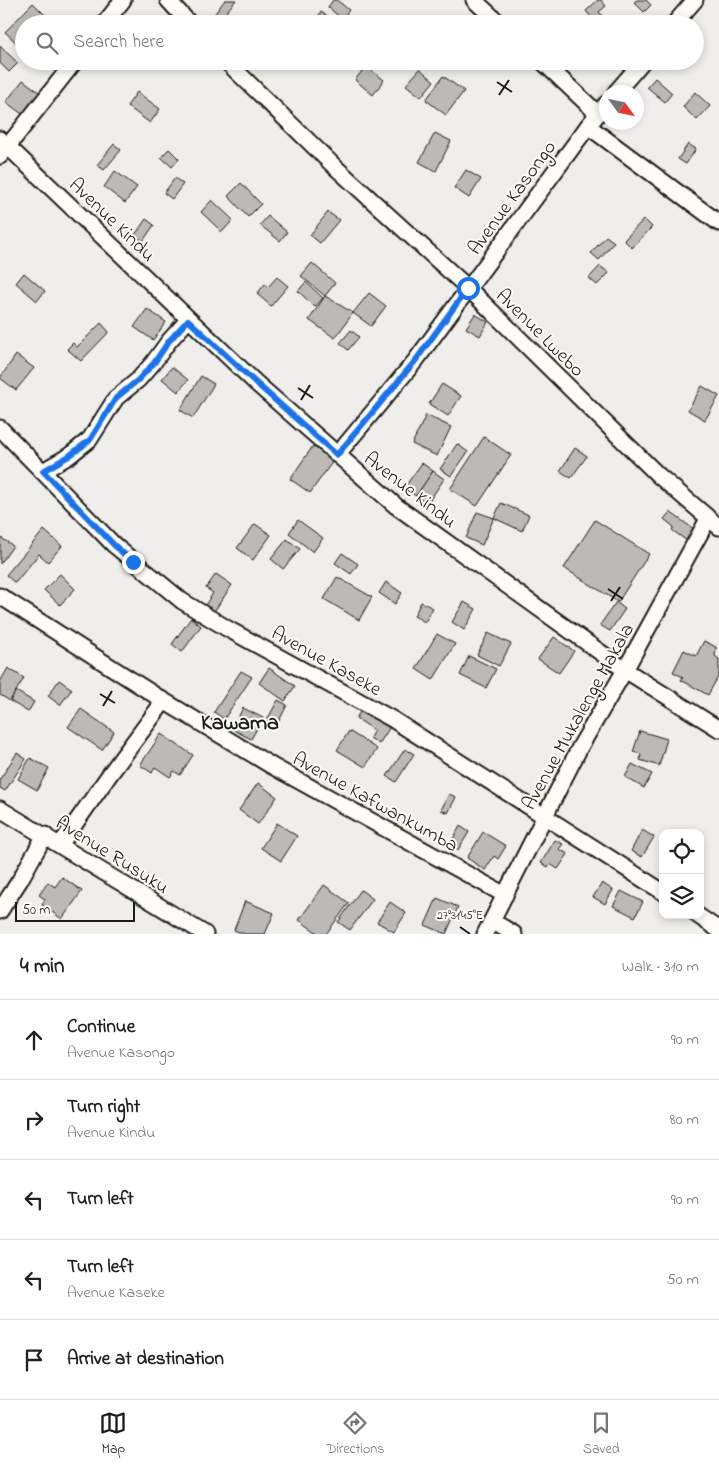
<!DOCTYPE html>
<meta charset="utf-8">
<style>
body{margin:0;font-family:"Indie Flower",sans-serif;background:#f2f2f2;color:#202124}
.controls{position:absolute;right:15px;bottom:15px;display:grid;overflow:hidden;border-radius:10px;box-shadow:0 2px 8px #0003}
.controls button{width:45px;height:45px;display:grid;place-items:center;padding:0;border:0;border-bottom:1px solid #e0e0e0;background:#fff;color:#202124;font:25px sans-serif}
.compass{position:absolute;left:599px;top:85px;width:45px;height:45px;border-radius:50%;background:#fff;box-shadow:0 2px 8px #0003;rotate:123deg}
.scale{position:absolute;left:15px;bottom:12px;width:120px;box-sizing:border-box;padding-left:5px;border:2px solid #1c1c1c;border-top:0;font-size:14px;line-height:18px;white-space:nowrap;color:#1c1c1c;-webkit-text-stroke:4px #fdfcf7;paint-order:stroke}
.stop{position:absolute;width:15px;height:15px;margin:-11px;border:4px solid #1a73e8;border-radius:50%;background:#fff}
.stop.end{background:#1a73e8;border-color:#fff;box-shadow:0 1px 5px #0008}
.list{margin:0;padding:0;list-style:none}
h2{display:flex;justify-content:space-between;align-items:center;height:65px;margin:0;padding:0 20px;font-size:21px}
h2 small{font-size:16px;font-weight:400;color:#757577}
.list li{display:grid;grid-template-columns:32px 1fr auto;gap:15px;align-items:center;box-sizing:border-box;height:80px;padding:0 20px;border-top:1px solid #e0e0e0}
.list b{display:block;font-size:19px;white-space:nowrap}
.list p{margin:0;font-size:16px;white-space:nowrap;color:#757577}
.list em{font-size:16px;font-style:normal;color:#757577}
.icon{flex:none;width:28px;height:28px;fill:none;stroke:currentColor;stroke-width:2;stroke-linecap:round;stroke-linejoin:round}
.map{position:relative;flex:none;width:719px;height:934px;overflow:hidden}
.search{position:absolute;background:#fff;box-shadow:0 2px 8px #0003;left:15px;right:15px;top:15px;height:55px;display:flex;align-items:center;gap:12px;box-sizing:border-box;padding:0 18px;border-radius:28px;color:#757577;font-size:19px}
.sheet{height:465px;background:#fff}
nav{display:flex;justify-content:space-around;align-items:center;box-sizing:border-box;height:70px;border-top:1px solid #e0e0e0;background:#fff;font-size:14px;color:#757577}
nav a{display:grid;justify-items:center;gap:2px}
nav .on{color:#1c1c1c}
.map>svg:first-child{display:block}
.building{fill:#bbbab6;stroke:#1c1c1c}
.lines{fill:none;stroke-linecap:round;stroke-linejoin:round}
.minor-casing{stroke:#1c1c1c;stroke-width:19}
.minor{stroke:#fdfcf7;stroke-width:15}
.route{stroke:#1a73e8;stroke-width:6}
.ticks{fill:none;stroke:#1c1c1c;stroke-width:2}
.labels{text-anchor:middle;stroke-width:4;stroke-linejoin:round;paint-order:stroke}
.street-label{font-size:20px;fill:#1c1c1c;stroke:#fdfcf7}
.quarter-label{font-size:22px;font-weight:bold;fill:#1c1c1c;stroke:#fdfcf7}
.ticks-label{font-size:12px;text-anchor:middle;fill:#1c1c1c;stroke:#fdfcf7;stroke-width:4;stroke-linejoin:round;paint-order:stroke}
</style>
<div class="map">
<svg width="719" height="934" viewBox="0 0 719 934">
<rect width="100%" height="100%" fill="#f0eeea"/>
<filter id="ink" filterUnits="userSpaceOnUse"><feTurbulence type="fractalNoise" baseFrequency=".02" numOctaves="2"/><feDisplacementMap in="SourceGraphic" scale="10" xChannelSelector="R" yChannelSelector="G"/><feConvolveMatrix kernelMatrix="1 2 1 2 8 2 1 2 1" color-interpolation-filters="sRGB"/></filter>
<g filter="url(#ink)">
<g class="building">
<polygon points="225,0 236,0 219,21 213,16"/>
<polygon points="333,0 337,0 349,10 342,19 328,7"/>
<polygon points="598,0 601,0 606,6 599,12 605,19 597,24 586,11"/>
<polygon points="637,0 646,0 651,5 644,12 634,2"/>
<polygon points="33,3 54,24 24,24 24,50 5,32"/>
<polygon points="321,12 334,20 331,24 321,24 316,20"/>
<polygon points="0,46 18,63 9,72 0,63"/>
<polygon points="366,66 384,80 373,95 355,80"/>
<polygon points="420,69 434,81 421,97 406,85"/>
<polygon points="443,76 464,91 446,115 426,100"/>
<polygon points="655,78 672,93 665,102 647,87"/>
<polygon points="23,80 43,95 26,117 6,102"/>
<polygon points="137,92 160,109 150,123 127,106"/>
<polygon points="695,92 710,106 697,120 683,107"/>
<polygon points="435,133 451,141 436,171 419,162"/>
<polygon points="114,144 121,150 104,170 97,165"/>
<polygon points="688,144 696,149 686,164 678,159"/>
<polygon points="169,149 179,159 172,167 161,157"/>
<polygon points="466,170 481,179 469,198 454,188"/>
<polygon points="115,171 137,187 125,203 104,187"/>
<polygon points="175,178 183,184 172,199 164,193"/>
<polygon points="241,183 261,204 248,217 228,196"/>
<polygon points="212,200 233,220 222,232 201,212"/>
<polygon points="328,212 339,220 320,243 310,235"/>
<polygon points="268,216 287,232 280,241 260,225"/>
<polygon points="146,219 154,225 143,241 135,235"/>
<polygon points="644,219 652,227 632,248 624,240"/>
<polygon points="606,236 614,242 599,260 591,253"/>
<polygon points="312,263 335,283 325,296 301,276"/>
<polygon points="600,266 609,273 597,285 589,278"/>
<polygon points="24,273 45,291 37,301 16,283"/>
<polygon points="277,277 288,286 271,306 257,294 265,284 268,287"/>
<polygon points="306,282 323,298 315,307 298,291"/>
<polygon points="369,293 386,306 371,326 353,313"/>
<polygon points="325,296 353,313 335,338 309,320"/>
<polygon points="147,309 166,322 153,340 134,327"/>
<polygon points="475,314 488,322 480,336 466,328"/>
<polygon points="101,323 109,332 81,361 67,349 73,343 77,347"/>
<polygon points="351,330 359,337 348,350 340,343"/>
<polygon points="16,355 34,368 16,390 0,378"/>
<polygon points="172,367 188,380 178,392 162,379"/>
<polygon points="201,376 214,384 193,418 180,410"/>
<polygon points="442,384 461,396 448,416 429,404"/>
<polygon points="702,386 719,396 705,420 688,410"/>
<polygon points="426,415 451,427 437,456 412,444"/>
<polygon points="484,437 511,455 477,506 450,489"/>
<polygon points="457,444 468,452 451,476 440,469"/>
<polygon points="313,446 333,461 310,493 290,479"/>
<polygon points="575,448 587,456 571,478 560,471"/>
<polygon points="422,463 433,471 416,496 404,488"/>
<polygon points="433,471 444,479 427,504 416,496"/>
<polygon points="501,503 529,515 522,531 494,518"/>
<polygon points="477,512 494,518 482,545 466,538"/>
<polygon points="670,512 695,530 687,541 672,530 674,527 664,519"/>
<polygon points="298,520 323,538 313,552 289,533"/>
<polygon points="595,520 649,554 618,602 564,568"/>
<polygon points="255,524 271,535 253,560 237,548"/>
<polygon points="44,530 62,546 48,562 39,554 15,583 6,575"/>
<polygon points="0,537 13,546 0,564"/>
<polygon points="287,539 300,549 283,569 271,559"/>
<polygon points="342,553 358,564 351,574 335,563"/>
<polygon points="60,574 75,589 60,605 44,590"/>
<polygon points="216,574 232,585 213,613 204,607 213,593 206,588"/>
<polygon points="337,577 372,597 359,620 324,599"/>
<polygon points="386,582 402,593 395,604 379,593"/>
<polygon points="421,602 433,608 425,622 414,616"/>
<polygon points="464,602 476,609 464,630 452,622"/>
<polygon points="616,602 625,609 610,631 600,625"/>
<polygon points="191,618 201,626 182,652 172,644"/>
<polygon points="488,633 511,644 499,666 477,655"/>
<polygon points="437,634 455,644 433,680 416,669"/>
<polygon points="554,637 574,651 559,673 538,659"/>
<polygon points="704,641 716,647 715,656 719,659 719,675 708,695 681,680 683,677 673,672 684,650 696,656"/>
<polygon points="469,656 496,669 486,688 460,675"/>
<polygon points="8,668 24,678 10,701 0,695 0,682"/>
<polygon points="269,668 295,686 285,701 259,683"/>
<polygon points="241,671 252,677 224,719 214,712"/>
<polygon points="59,680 72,689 60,705 48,696"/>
<polygon points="16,691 34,702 28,712 10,701"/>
<polygon points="278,700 287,705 277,725 267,720"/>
<polygon points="243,708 263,718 251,739 232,729"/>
<polygon points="81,709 114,732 102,750 68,727"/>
<polygon points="362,709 390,727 379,744 370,738 374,730 356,718"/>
<polygon points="349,731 377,749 365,767 337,750"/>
<polygon points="640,731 667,739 659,766 640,760 641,754 633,752"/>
<polygon points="161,734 193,755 180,775 174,771 170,777 155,767 152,773 140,765"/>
<polygon points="405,749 414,754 396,782 387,776"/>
<polygon points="17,753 26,759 5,791 0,788 0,779"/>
<polygon points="30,758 49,768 37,790 18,779"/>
<polygon points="632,764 652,774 644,788 625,777"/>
<polygon points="258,783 277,797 258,824 239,810"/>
<polygon points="449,794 456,797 448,813 441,810"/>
<polygon points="277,823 297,836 281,861 261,848"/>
<polygon points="460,826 469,832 458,850 450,845"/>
<polygon points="642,830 654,837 642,857 631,851"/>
<polygon points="483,832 506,846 498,859 494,856 485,870 467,858"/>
<polygon points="555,840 563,844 559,849 568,854 558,869 550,864 548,867 541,863"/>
<polygon points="62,877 82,891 62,919 42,905 45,899 39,895 48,882 55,887"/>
<polygon points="602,883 613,890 605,904 593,897"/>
<polygon points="324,885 349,903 326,934 319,934 299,920"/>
<polygon points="361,890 373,899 350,930 338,922"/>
<polygon points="621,891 643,902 635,917 613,906"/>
<polygon points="437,898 458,907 446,934 425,925"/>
<polygon points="245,901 274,913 265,934 245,934 234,930"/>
<polygon points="390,902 406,913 394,932 377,922"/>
</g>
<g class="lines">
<g class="minor-casing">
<g id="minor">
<polyline points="168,0 190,24"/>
<polyline points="474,0 500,24"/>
<polyline points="104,24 123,0"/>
<polyline points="674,24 695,0"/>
<polyline points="226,61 334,166 468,288 658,475 719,527"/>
<polyline points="542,61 598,114"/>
<polyline points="616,92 643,61"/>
<polyline points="588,126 719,223"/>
<polyline points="0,139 256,383 396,506 625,670 719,729"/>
<polyline points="0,156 75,61"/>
<polyline points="0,428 114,545 182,601 228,629 392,719 663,892"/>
<polyline points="337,455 416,360 588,126 606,104"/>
<polyline points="43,471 69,456 90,439 116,398 138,380 153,363 169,341 188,320"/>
<polyline points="0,596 164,701 272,766 505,895"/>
<polyline points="0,809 205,934"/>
<polyline points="60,845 110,774 164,701"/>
<polyline points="0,911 20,880 45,835"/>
<polyline points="697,915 719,930"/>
<polyline points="492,921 514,934"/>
<polyline points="485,934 580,747 625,670 708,519"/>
</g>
</g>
<use href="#minor" class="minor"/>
</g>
</g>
<g class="lines" filter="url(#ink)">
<polyline class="route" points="133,562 114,545 43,471 69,456 90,440 116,398 138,380 154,363 169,341 188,320 256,383 337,455 416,360 468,288"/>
</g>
<path class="ticks" d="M497,82l15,10M499,95l10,-15M298,388l15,10M301,400l9,-15M608,589l15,10M611,601l9,-14M100,694l15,9M103,706l9,-15M460,927l10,7"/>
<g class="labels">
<g class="street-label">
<text transform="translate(511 197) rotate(-54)" y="7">Avenue Kasongo</text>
<text transform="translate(113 219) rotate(44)" y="7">Avenue Kindu</text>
<text transform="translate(541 332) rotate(45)" y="7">Avenue Lwebo</text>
<text transform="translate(411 489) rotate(38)" y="7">Avenue Kindu</text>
<text transform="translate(327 660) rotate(29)" y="7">Avenue Kaseke</text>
<text transform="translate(577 716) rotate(-61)" y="7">Avenue Mukalenge Makala</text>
<text transform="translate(376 801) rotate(29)" y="7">Avenue Kafwankumba</text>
<text transform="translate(113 854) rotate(32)" y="7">Avenue Rusuku</text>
</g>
<g class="quarter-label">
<text x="240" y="729">Kawama</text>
</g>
</g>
<g class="ticks-label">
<text x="460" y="919">27°31'45"E</text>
</g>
</svg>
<div class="controls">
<button><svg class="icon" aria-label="locate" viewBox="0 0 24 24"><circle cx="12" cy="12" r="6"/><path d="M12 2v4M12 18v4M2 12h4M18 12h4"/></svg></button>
<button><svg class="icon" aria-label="layers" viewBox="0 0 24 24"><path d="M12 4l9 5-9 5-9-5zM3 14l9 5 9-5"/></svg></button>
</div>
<svg class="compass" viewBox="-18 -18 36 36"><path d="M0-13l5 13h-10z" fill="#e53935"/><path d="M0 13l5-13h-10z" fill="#757577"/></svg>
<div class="scale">50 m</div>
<div class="stop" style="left:468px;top:288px"></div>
<div class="stop end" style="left:133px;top:562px"></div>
<div class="search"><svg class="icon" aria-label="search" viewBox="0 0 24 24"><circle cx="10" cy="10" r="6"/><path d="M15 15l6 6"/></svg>Search here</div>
</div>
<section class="sheet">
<h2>4 min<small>Walk · 310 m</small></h2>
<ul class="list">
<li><svg class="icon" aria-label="ahead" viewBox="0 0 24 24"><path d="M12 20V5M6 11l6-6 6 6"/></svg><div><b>Continue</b><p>Avenue Kasongo</p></div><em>90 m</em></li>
<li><svg class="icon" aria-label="right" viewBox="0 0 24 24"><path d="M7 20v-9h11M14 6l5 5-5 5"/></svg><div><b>Turn right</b><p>Avenue Kindu</p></div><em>80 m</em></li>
<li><svg class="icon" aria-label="left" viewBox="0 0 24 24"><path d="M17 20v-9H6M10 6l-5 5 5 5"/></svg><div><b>Turn left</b></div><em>90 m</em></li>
<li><svg class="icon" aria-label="left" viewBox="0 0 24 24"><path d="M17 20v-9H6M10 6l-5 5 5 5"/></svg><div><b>Turn left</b><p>Avenue Kaseke</p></div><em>50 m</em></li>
<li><svg class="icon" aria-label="arrive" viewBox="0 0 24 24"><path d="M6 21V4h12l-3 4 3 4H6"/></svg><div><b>Arrive at destination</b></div></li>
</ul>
</section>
<nav>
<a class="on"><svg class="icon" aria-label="map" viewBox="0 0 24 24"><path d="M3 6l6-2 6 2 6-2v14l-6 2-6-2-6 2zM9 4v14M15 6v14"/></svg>Map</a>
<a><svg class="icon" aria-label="directions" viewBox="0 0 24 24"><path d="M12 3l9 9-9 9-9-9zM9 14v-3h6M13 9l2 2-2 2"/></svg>Directions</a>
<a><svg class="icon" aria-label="saved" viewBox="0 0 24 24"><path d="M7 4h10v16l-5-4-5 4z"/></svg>Saved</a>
</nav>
